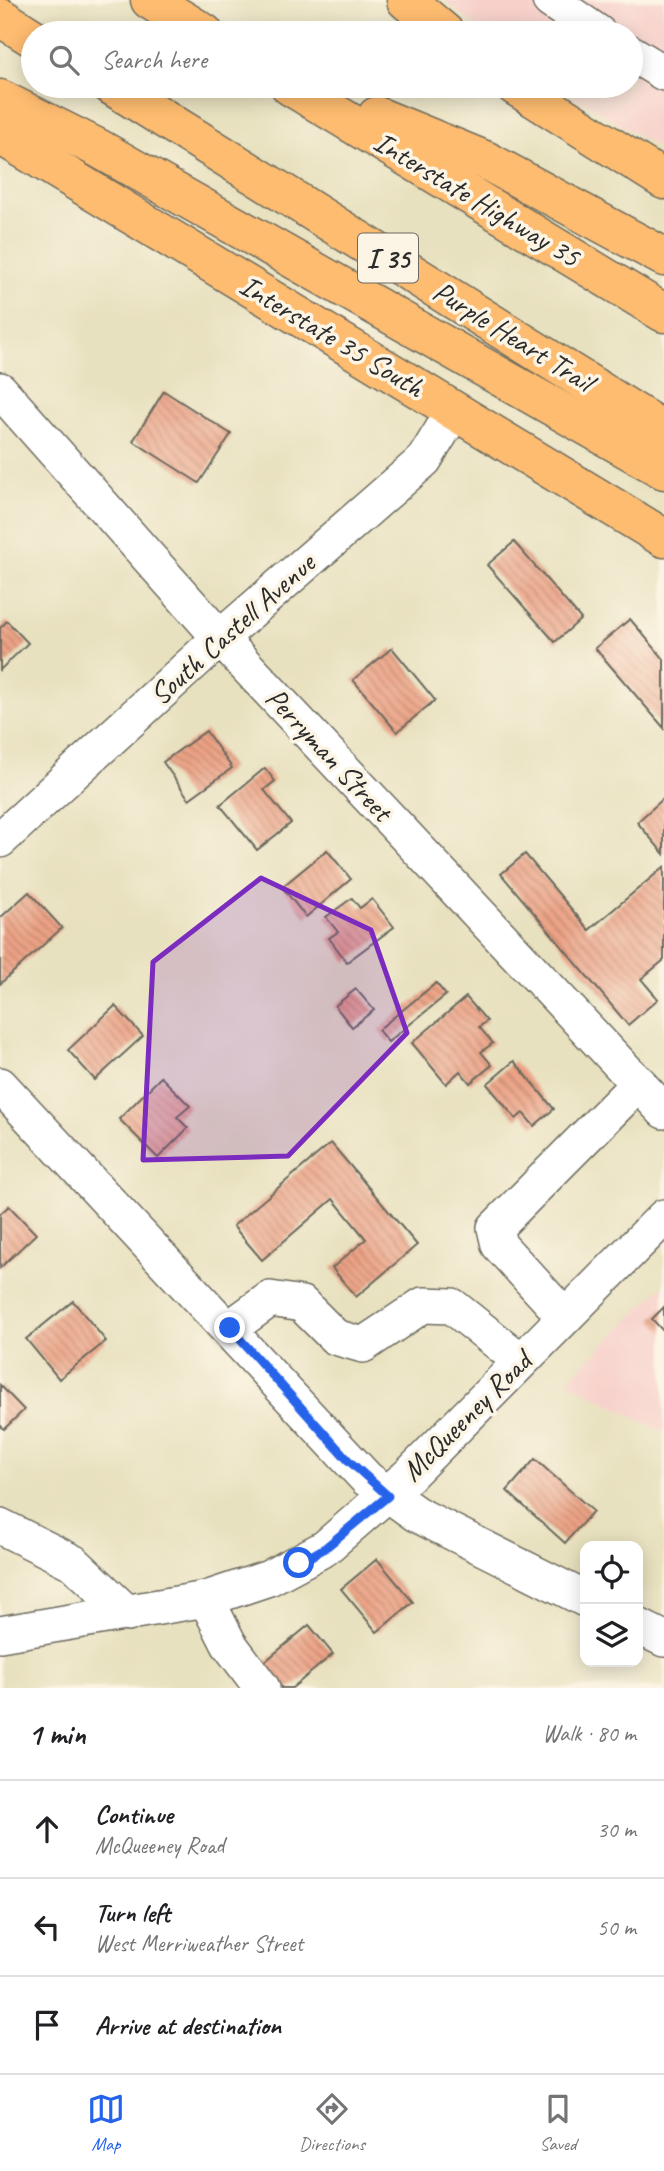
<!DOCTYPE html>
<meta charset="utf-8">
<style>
body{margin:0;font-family:Caveat,sans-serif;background:#f2f2f2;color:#202124}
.controls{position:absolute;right:21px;bottom:21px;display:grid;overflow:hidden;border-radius:14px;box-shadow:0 4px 18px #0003}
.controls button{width:63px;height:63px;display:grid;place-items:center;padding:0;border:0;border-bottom:2px solid #e0e0e0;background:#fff;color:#202124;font:35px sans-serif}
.stop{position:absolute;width:21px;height:21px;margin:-16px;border:5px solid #2563eb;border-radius:50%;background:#fff}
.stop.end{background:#2563eb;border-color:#fff;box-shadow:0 2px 7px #0008}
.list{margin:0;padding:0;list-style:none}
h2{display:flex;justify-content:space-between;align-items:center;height:91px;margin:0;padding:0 28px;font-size:30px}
h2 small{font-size:23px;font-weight:400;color:#757577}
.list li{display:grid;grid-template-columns:46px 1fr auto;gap:21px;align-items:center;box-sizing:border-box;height:98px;padding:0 28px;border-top:2px solid #e0e0e0}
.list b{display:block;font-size:26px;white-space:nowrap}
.list p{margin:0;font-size:23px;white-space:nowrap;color:#757577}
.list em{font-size:23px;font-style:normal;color:#757577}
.icon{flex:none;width:38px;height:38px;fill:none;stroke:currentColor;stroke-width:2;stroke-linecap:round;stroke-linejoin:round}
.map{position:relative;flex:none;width:664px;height:1688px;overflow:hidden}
.search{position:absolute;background:#fff;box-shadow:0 4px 18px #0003;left:21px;right:21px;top:21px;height:77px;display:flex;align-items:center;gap:18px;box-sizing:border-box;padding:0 24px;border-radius:38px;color:#757577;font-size:26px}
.sheet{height:385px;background:#fff}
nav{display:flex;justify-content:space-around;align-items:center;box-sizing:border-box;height:98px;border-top:2px solid #e0e0e0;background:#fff;font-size:19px;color:#757577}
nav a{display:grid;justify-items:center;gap:4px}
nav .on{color:#2563eb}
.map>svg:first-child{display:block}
.built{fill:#f7d0ca}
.building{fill:url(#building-back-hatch)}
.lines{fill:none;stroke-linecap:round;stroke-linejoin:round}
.minor-casing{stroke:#6d6b5f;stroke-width:38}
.major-casing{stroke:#6d6b5f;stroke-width:41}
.highway-casing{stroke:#6d6b5f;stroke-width:41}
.minor{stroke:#fff;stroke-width:35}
.major{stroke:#febc70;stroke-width:38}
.highway{stroke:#febc70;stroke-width:38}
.route{stroke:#2563eb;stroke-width:9}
.marked{fill:#7b2cbf;fill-opacity:0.2;stroke:#7b2cbf;stroke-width:5;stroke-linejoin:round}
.labels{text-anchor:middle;stroke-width:7;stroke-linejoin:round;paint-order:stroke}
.shield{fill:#fcf5e5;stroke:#6a6863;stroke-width:2}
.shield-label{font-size:28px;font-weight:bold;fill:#2b2b2b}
.street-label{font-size:30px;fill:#2b2b2b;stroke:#fcf5e5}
</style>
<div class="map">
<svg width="664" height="1688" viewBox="0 0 664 1688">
<defs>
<pattern id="building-back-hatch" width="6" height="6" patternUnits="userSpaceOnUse" patternTransform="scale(1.75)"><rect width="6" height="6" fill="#eca285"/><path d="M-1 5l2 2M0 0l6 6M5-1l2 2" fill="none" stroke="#bf846d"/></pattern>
</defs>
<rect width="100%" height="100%" fill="#fcf5e5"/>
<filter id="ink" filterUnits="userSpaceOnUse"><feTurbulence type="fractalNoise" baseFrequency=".0143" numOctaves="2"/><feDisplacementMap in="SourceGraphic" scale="14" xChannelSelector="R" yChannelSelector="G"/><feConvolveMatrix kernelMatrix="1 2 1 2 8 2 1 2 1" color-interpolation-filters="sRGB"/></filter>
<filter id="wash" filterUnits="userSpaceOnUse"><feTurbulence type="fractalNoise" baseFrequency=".00686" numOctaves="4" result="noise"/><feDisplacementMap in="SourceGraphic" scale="28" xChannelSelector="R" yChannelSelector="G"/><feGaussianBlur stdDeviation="1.57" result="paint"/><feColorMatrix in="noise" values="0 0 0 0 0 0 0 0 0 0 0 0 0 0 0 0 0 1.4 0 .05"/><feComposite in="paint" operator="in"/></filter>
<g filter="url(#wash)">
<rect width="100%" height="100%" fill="#e8e1bf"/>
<g class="built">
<polygon points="444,0 664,0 664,152 558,86 631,86 631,33 484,33"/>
<polygon points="664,1285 664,1433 567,1381"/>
</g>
<g id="blocks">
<g class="building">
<polygon points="164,391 231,434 199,483 133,441"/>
<polygon points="514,542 581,619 555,642 487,565"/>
<polygon points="630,619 664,659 664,728 595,648"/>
<polygon points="7,621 28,643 0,670 0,628"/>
<polygon points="392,648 435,700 397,732 353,680"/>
<polygon points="206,731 232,768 189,799 163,762"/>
<polygon points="265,768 275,781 264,790 291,823 257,850 220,805"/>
<polygon points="664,798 664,854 637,822"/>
<polygon points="327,850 351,879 306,917 282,887"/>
<polygon points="525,854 589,930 664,867 664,960 641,979 658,999 628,1025 501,874"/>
<polygon points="29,892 62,928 0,984 0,918"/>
<polygon points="352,898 360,908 372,899 394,927 347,962 329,938 338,932 326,917"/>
<polygon points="436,983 446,995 388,1042 378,1030"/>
<polygon points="356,989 374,1010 352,1027 335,1006"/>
<polygon points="466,997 487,1021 479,1027 493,1043 481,1052 492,1065 470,1083 460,1071 446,1084 412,1043"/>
<polygon points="115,1006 143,1036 95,1080 68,1050"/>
<polygon points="514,1061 554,1109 534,1126 523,1113 516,1119 487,1084"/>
<polygon points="161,1077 190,1106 177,1117 188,1128 158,1158 119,1119"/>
<polygon points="331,1143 417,1245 356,1297 332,1268 366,1239 333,1199 262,1260 233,1226"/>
<polygon points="9,1206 36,1234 0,1268 0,1214"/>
<polygon points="73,1301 106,1341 59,1379 26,1339"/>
<polygon points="664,1307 664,1332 652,1319"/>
<polygon points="0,1385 24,1410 4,1429 0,1425"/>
<polygon points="535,1459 593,1511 565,1543 507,1491"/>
<polygon points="377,1559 413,1602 377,1632 341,1589"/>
<polygon points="309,1625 333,1654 292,1688 282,1688 262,1664"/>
</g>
</g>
</g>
<g filter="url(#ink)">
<use href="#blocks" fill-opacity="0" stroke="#6d6b5f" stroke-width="2"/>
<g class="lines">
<g class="minor-casing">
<g id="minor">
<polyline points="550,0 598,33"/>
<polyline points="631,53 664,73"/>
<polyline points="0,390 220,638 664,1111"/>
<polyline points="0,840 220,638 424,460 454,411"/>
<polyline points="0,1085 367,1479 416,1514 585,1599"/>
<polyline points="565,1317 499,1245 495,1228 639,1083"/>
<polyline points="230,1328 270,1299 302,1304 335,1337 363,1345 423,1305 452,1306 521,1361"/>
<polyline points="0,1526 74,1563 128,1614"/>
<polyline points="206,1599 229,1644 262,1688"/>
<polyline points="638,1626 664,1639"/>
<polyline points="0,1634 206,1599 269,1578 325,1548 409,1475 664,1217"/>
</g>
</g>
<g class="major-casing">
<g id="major">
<polyline points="406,0 445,33"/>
<polyline points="515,86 664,180"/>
<polyline points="0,135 664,538"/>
</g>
</g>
<g class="highway-casing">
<g id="highway">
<polyline points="150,0 204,33"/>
<polyline points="0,17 33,38"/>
<polyline points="112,86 664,431"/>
<polyline points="290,86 664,313"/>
<polyline points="0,99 98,148 664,470"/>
<polyline points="377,116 487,161 664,257"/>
</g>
</g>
<use href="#minor" class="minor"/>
<use href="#major" class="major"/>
<use href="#highway" class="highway"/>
</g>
</g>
<g class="lines" filter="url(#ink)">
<polyline class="route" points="230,1328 348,1460 388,1496 325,1548 299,1563"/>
</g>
<path class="marked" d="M261,878l110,52 36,103 -119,123 -145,4 10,-198z"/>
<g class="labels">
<rect class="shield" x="358" y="233.5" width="60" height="49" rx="5"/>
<g class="shield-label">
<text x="388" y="268">I 35</text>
</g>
<g class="street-label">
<text transform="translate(477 199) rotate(31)" y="10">Interstate Highway 35</text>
<text transform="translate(332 336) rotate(31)" y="10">Interstate 35 South</text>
<text transform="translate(513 336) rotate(32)" y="10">Purple Heart Trail</text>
<text transform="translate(232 629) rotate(-42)" y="10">South Castell Avenue</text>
<text transform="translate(329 754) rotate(47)" y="10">Perryman Street</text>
<text transform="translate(466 1416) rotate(-45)" y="10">McQueeney Road</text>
</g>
</g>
</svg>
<div class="controls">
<button><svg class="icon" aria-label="locate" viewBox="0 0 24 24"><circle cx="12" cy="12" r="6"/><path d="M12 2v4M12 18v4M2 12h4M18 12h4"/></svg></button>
<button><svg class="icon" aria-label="layers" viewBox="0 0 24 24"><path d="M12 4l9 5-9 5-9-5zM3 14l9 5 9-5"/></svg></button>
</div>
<div class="stop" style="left:299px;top:1563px"></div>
<div class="stop end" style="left:230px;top:1328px"></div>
<div class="search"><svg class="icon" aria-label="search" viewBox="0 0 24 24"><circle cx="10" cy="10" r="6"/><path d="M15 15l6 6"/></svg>Search here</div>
</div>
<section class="sheet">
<h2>1 min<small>Walk · 80 m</small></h2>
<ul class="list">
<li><svg class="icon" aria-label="ahead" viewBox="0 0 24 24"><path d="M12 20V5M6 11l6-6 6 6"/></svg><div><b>Continue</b><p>McQueeney Road</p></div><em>30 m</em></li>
<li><svg class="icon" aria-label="left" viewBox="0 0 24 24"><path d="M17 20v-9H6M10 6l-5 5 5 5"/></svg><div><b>Turn left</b><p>West Merriweather Street</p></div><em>50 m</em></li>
<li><svg class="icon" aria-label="arrive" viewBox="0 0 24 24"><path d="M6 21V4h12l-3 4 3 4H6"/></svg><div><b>Arrive at destination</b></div></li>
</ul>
</section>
<nav>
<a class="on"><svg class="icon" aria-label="map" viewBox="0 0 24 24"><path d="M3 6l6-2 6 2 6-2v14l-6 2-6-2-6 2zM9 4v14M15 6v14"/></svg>Map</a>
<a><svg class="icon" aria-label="directions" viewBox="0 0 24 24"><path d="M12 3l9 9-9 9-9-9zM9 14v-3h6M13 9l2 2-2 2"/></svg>Directions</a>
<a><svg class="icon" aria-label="saved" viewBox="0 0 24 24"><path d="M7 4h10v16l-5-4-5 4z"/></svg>Saved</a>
</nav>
